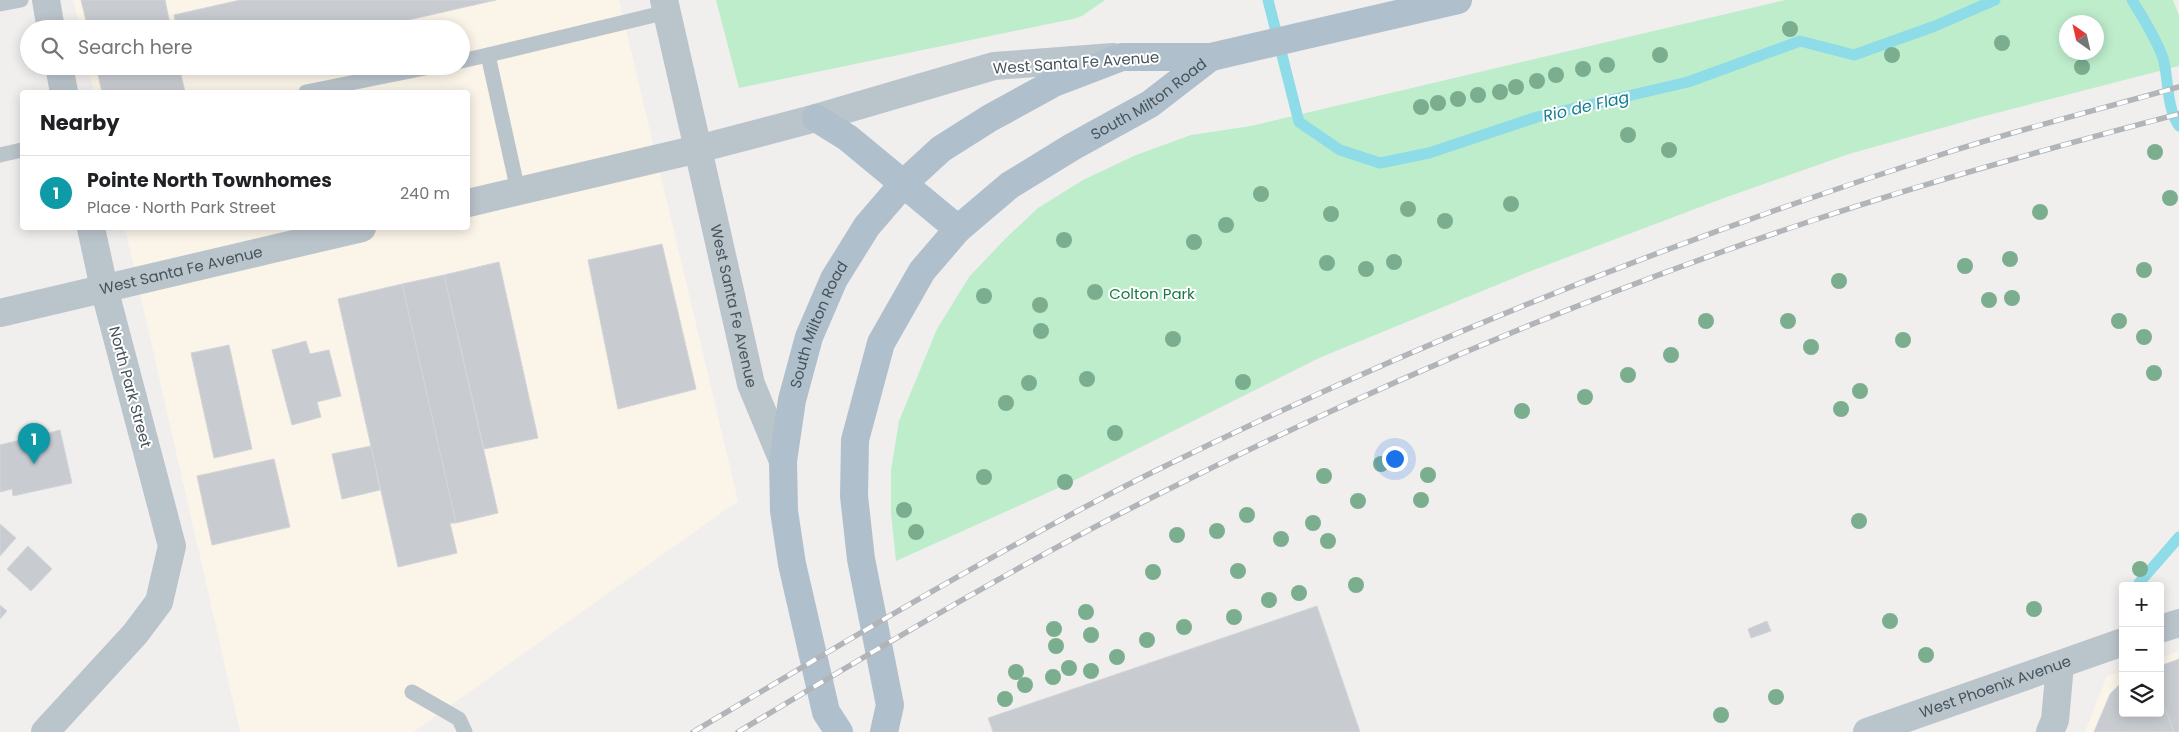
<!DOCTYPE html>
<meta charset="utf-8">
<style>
body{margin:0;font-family:Poppins,sans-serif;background:#f2f2f2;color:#202124}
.controls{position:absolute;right:15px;bottom:15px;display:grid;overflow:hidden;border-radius:5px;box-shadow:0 2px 12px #0003}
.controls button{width:45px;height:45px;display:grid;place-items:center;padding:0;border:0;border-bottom:1px solid #e0e0e0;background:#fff;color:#202124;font:25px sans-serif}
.compass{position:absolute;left:2059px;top:15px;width:45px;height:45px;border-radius:50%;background:#fff;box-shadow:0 2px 12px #0003;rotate:326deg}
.you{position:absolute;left:1394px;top:458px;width:18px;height:18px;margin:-12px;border:4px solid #fff;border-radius:50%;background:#1a73e8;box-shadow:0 0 0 8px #1a73e833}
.badge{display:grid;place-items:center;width:32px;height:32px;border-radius:50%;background:#d93025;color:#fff;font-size:16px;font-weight:700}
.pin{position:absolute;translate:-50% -41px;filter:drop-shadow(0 1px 2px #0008)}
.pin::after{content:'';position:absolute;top:26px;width:18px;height:15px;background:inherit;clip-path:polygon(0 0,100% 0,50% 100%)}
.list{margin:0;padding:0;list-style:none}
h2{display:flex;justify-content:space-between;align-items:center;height:65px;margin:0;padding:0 20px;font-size:21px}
h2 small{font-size:16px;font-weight:400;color:#757577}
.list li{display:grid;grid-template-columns:32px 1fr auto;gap:15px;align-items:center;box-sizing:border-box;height:75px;padding:0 20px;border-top:1px solid #e0e0e0}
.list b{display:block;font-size:19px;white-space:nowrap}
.list p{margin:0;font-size:16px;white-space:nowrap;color:#757577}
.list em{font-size:16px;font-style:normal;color:#757577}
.icon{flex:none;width:28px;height:28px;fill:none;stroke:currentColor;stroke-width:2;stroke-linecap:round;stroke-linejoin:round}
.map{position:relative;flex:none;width:2179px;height:732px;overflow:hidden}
.search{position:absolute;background:#fff;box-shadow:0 2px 12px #0003;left:20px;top:20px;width:450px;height:55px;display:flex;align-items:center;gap:12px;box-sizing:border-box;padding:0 18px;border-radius:28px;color:#757577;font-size:19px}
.panel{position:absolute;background:#fff;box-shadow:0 2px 12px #0003;left:20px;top:90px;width:450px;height:140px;border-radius:5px}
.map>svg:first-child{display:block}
.commercial{fill:#fbf4e8}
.green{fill:#beedcc;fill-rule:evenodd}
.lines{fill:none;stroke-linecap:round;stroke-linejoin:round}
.stream{stroke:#8ddce7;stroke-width:11}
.building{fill:#c8ccd1;stroke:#d2d5d9}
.service{stroke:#bac4cb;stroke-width:15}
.minor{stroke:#bac4cb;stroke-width:28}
.tertiary{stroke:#bac4cb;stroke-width:28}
.primary{stroke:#afc0cc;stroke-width:28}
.rail-casing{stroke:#b1b4b8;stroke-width:5.5}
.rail{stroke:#fff;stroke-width:4;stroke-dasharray:11;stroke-linecap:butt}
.tree{fill:#7bae8f}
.labels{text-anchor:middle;stroke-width:4;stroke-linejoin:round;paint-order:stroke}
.street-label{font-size:15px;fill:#47535b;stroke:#fff}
.park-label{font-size:15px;fill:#1b7942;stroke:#fff}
.water-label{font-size:16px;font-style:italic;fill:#137d8c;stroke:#fff}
</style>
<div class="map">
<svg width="2179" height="732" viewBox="0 0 2179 732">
<rect width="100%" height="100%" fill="#f1eeee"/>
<g class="commercial">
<polygon points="73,0 619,0 738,501 413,732 240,732 125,228 468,228 468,92 94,92 88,66 461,66 461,29 80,29"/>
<polygon points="2179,651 2179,732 2085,732 2107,676 2123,671 2123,713 2160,713 2160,658"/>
</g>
<g class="green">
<polygon points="716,0 1105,0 1082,16 1073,19 739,88"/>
<path d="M1785,0h388l6,15v51l-198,51 -132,37 -125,44 -193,73 -212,87 -254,127 -169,76 -5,-48v-43l8,-49 38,-92 32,-52 36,-38 33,-31 45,-28 53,-25 55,-20 60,-9zM2096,22v30h-30v-30z"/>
</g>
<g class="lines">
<g class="stream">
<polyline points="1268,0 1299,122 1340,150 1380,163 1429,153 1537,117 1688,82 1800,41 1854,55 1935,26 1995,0"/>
<path d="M2132,0c11,18 24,38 31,58 6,21 3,49 16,68"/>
<polyline points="2139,583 2179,537"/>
</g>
</g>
<g class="building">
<polygon points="81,0 165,0 171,29 88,29"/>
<polygon points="240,0 496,0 369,29 177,29 174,15"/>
<polygon points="96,66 179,66 185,92 102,92"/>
<polygon points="185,66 204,66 186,70"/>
<polygon points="662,244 696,389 618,409 588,260"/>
<polygon points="499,262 538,438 484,449 444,275"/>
<polygon points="444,275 498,513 456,523 402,284"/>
<polygon points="402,284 456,523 450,523 457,553 398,567 338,299"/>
<polygon points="306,341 310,354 329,350 341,396 317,402 321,417 292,425 272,350"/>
<polygon points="229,345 252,449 214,458 191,353"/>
<polygon points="60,430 72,483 13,496 12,489 0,492 0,445"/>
<polygon points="371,446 380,490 342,499 332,454"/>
<polygon points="274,459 290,527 212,545 197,476"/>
<polygon points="0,524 16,538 0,556"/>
<polygon points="28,546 52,569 31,591 7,569"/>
<polygon points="0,605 7,611 0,619"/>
<polygon points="1317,606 1360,732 993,732 988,718"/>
<polygon points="1767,621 1771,631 1751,638 1748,629"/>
<polygon points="2179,659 2179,732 2174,732 2160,695 2160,666"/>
<polygon points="2123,681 2123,713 2160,713 2160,695 2174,732 2094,732 2110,694"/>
</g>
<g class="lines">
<g class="service">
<polyline points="0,4 21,0"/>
<polyline points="461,61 488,55"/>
<polyline points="306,92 435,66"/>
<polyline points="0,155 22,150"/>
<polyline points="518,191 488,55 667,12"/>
<polyline points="412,692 459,719 465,732"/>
</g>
<g class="minor">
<polyline points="46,0 51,29"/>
<polyline points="664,0 698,149"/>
<polyline points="59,66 64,92"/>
<polyline points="2160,629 2179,623"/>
<polyline points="45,732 135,634 159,602 172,546 104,288 91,228"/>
<path id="s1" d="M1867,732l256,-90"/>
<polyline points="2050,732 2055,720 2060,665"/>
</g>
<g class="tertiary">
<path id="s2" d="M698,149l53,235 32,77"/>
<polyline points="468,203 698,149 816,118 994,66 1113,57"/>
<path id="s3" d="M0,313l362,-85"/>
</g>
<g class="primary">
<polyline points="816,118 848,138 958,229"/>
<path id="s4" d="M839,732l-13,-20 -34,-148 -8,-53 -1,-50 9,-61 17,-63 25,-58 33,-53 37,-43 37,-34 49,-31 64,-35 68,-26h89l247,-57"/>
<path id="s5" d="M884,732l6,-27 -29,-146 -7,-63 1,-56 26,-97 41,-72 36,-42 52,-44 62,-38 78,-43 61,-47"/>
</g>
<g class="rail-casing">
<g id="rail">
<path d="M693,732c152,-90 304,-182 462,-261 254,-125 518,-231 788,-317 78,-25 157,-45 236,-67"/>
<path d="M738,732c141,-84 280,-168 427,-241 209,-105 427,-197 649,-271 120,-40 243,-74 365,-106"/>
</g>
</g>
<use href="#rail" class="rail"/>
</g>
<g class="tree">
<circle cx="1790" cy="29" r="8"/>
<circle cx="2002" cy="43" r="8"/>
<circle cx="1660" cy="55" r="8"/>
<circle cx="1892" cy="55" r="8"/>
<circle cx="1607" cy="65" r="8"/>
<circle cx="2082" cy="67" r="8"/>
<circle cx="1583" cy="69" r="8"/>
<circle cx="1556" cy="75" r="8"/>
<circle cx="1537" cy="81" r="8"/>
<circle cx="1516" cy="87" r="8"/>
<circle cx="1500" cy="92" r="8"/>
<circle cx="1478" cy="95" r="8"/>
<circle cx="1458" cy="99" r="8"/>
<circle cx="1438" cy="103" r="8"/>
<circle cx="1421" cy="107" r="8"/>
<circle cx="1628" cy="135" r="8"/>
<circle cx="1669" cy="150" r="8"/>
<circle cx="2155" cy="152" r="8"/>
<circle cx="1261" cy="194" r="8"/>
<circle cx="2170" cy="198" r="8"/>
<circle cx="1511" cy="204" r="8"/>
<circle cx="1408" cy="209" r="8"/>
<circle cx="2040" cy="212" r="8"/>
<circle cx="1331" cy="214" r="8"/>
<circle cx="1445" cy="221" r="8"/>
<circle cx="1226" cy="225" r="8"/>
<circle cx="1064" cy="240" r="8"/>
<circle cx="1194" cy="242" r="8"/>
<circle cx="2010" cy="259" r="8"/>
<circle cx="1394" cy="262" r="8"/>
<circle cx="1327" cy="263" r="8"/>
<circle cx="1965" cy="266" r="8"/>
<circle cx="1366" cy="269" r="8"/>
<circle cx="2144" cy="270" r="8"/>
<circle cx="1839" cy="281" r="8"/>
<circle cx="1095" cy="292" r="8"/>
<circle cx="984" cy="296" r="8"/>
<circle cx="2012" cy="298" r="8"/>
<circle cx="1989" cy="300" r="8"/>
<circle cx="1040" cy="305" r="8"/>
<circle cx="1706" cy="321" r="8"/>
<circle cx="1788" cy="321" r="8"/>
<circle cx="2119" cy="321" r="8"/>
<circle cx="1041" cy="331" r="8"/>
<circle cx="2144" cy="337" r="8"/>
<circle cx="1173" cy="339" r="8"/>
<circle cx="1903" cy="340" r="8"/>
<circle cx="1811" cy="347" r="8"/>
<circle cx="1671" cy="355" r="8"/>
<circle cx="2154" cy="373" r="8"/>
<circle cx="1628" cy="375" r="8"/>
<circle cx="1087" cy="379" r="8"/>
<circle cx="1243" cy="382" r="8"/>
<circle cx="1029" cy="383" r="8"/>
<circle cx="1860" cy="391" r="8"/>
<circle cx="1585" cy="397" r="8"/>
<circle cx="1006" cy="403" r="8"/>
<circle cx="1841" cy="409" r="8"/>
<circle cx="1522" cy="411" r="8"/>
<circle cx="1115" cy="433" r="8"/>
<circle cx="1381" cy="464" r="8"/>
<circle cx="1428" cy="475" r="8"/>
<circle cx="1324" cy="476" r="8"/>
<circle cx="984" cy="477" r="8"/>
<circle cx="1065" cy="482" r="8"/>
<circle cx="1421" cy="500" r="8"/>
<circle cx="1358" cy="501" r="8"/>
<circle cx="904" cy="510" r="8"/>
<circle cx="1247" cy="515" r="8"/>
<circle cx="1859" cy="521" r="8"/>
<circle cx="1313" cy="523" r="8"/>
<circle cx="1217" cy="531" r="8"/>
<circle cx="916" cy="532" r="8"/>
<circle cx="1177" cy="535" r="8"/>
<circle cx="1281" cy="539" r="8"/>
<circle cx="1328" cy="541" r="8"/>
<circle cx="2140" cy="569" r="8"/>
<circle cx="1238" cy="571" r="8"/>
<circle cx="1153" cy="572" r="8"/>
<circle cx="1356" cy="585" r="8"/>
<circle cx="1299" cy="593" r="8"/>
<circle cx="1269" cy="600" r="8"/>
<circle cx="2034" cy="609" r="8"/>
<circle cx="1086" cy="612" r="8"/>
<circle cx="1234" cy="617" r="8"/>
<circle cx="1890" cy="621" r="8"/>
<circle cx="1184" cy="627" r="8"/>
<circle cx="1054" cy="629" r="8"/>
<circle cx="1091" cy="635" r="8"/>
<circle cx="1147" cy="640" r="8"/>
<circle cx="1056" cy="646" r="8"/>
<circle cx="1926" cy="655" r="8"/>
<circle cx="1117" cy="657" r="8"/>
<circle cx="1069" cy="668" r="8"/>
<circle cx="1091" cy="671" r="8"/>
<circle cx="1016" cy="672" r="8"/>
<circle cx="1053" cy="677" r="8"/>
<circle cx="1025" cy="685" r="8"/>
<circle cx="1776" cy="697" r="8"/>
<circle cx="1005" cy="699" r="8"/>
<circle cx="1721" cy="715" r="8"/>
</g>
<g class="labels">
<g class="street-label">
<text transform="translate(1076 63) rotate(-4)" y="5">West Santa Fe Avenue</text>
<text dy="5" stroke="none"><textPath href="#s5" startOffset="766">South Milton Road</textPath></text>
<text dy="5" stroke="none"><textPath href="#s3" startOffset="186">West Santa Fe Avenue</textPath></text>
<text dy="5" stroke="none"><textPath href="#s2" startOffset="161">West Santa Fe Avenue</textPath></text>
<text dy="5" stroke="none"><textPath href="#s4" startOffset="421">South Milton Road</textPath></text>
<text transform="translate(130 387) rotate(75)" y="5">North Park Street</text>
<text dy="5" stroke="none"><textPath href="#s1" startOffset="136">West Phoenix Avenue</textPath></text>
</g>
<g class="park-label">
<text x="1152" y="299">Colton Park</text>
</g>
<g class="water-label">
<text transform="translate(1586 106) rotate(-13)" y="6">Rio de Flag</text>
</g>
</g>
</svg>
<div class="controls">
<button>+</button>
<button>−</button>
<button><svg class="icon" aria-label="layers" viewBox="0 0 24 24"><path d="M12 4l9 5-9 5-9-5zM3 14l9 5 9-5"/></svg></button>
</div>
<svg class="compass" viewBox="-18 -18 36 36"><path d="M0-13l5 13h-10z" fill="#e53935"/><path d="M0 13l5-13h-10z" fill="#757577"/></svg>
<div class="you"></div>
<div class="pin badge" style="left:34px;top:464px;background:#0f9aa8">1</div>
<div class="search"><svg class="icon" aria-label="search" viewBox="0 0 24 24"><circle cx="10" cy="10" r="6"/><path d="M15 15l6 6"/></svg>Search here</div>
<section class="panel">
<h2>Nearby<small></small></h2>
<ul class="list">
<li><span class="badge" style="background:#0f9aa8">1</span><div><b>Pointe North Townhomes</b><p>Place · North Park Street</p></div><em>240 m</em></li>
</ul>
</section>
</div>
